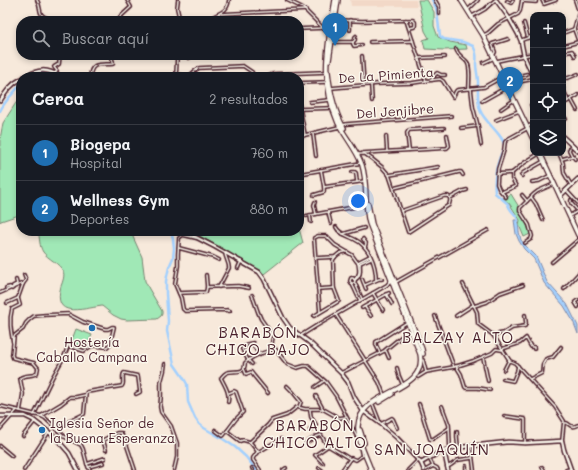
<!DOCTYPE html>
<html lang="es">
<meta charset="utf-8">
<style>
body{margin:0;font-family:Mali,sans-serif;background:#20242c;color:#f1f3f6}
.controls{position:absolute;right:12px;top:12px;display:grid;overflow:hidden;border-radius:8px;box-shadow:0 2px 6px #0003}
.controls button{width:36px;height:36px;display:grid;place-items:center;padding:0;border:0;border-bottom:1px solid #363941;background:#171b24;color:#f1f3f6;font:20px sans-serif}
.you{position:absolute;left:358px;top:201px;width:14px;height:14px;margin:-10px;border:3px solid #fff;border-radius:50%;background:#1a73e8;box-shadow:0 0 0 6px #1a73e833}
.badge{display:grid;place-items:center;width:26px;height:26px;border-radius:50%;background:#1f6fb2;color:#fff;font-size:13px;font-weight:700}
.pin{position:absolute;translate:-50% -33px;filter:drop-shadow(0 1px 2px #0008)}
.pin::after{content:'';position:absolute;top:21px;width:14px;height:12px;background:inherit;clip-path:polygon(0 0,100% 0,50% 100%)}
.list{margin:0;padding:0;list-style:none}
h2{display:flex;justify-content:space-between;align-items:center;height:52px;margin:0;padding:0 16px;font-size:17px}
h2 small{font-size:13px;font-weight:400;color:#9ea1a6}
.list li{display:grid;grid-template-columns:26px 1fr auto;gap:12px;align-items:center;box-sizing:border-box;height:56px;padding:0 16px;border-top:1px solid #363941}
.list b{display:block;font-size:15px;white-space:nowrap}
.list p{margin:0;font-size:13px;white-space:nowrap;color:#9ea1a6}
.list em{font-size:13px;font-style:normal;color:#9ea1a6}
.icon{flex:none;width:22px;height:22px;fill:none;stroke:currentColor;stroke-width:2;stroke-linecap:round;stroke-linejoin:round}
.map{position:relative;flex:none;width:578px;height:470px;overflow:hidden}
.search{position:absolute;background:#171b24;box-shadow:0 2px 6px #0003;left:16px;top:16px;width:288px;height:44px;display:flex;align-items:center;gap:10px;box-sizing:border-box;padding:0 14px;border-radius:16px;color:#9ea1a6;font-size:15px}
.panel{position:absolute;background:#171b24;box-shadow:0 2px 6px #0003;left:16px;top:72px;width:288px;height:164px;border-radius:16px}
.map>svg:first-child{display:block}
.built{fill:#f2d8c7}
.green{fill:#a0e8b6;stroke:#758470}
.water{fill:#a3d0fe;stroke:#7f89aa}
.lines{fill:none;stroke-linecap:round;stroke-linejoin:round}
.river{stroke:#a3d0fe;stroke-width:2.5}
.street-casing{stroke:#4a1f2b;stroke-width:4.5}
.secondary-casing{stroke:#4a1f2b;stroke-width:5.5}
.primary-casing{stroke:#4a1f2b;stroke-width:6}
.street{stroke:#fbf7ec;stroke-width:1.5}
.secondary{stroke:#fbf7ec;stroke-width:2.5}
.primary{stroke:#fbf7ec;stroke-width:3.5}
.poi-dot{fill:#1f6fb2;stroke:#fbf7ec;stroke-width:1.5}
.labels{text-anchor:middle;stroke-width:3;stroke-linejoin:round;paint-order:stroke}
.street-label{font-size:13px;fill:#4a1f2b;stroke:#fbf7ec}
.poi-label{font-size:13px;fill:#4a1f2b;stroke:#fbf7ec}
.quarter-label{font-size:15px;letter-spacing:1px;fill:#4a1f2b;stroke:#fbf7ec}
</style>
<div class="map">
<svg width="578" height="470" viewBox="0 0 578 470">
<rect width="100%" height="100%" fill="#f7e9db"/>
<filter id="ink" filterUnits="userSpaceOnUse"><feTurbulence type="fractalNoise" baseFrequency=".025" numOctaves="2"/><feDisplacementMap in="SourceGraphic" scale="8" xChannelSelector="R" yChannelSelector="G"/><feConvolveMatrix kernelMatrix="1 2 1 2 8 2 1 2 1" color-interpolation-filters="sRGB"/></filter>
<g filter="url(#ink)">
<polygon class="built" points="350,0 416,0 417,6 351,6"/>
<g class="green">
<polygon points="418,0 427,0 434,12 434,26 438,37 450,42 466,45 467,49 444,50 425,49 423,40 429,38 425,31"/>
<polygon points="21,95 21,215 16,216 1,221 0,222 0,139 3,123"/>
<polygon points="511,194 519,207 518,210 526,223 530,234 524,237 519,225 520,220 509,203 503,199"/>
<polygon points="299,228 303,243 264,274 256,268 191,231 299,231"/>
<path d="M38,231h95v6l9,20 3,24 4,8 13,22v3l-1,2 -4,3 -30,1 -6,-1 -8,-4 -11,-9c-21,3 -50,13 -41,-20 2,-5 4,-11 2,-15 -4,-8 -15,-12 -20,-19 -4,-6 -3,-14 -5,-21z"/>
<polygon points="76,329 92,335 86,348 71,342"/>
</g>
<polygon class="water" points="514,220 518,220 519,232 521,240 526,246 536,256 547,282 567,304 578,326 578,334 573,321 564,306 544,283 534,259 524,249 519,241 516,234"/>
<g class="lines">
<g class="river">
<path d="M432,0l4,8 1,4 3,24 4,3 19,3 10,4c1,2 3,5 3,8 1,3 0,7 0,10 0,6 2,12 2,18 0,10 -1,18 2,28 4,12 23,24 24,35 0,5 -4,10 -5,15 -4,11 -5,22 -4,33l13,11c1,7 9,10 10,17"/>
<path d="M29,77c7,-4 12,-5 19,0"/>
<path d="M0,111c6,-12 13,-17 21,-27"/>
<polyline points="171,231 173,239 174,248 173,258 169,267 166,281 166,294 168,321 167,331 174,364 183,377 187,384 188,402 195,418 199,424 204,428 223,439 235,447 246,457 256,470"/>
</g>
<g class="street-casing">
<g id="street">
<path d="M37,0c5,8 0,15 10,18v3"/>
<polyline points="178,0 177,8 180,21"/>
<polyline points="287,0 303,8 323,28 329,33"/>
<polyline points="435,0 439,7 439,14"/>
<polyline points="542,0 544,4 556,0"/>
<polyline points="575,0 578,9"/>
<polyline points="507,1 511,3 513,0"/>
<polyline points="522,1 536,2 536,0"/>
<polyline points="468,10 478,0"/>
<polyline points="221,14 306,10"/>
<polyline points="578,15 574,29 578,40"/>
<polyline points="471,17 485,9 495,0"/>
<polyline points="335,20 362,21 413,20 415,22 415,26 414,27 409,28"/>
<polyline points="406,20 426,81"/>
<polyline points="118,21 119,18 131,7 127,0"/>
<path d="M207,21c9,-9 20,-6 22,-21"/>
<polyline points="524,23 528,38"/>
<polyline points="299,29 323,28"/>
<polyline points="350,30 350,20"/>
<polyline points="563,33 574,29"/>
<polyline points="484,35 488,33 498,24 518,14 520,11 522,0"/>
<polyline points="522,40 533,36"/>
<polyline points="333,42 353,42 355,40 355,37 356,36"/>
<polyline points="353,42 353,44 354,46 362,45"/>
<polyline points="370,42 413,41"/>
<polyline points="563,46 578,42"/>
<path d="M456,49c2,7 7,8 11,13 4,5 2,20 2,27"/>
<polyline points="563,53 572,51 575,56"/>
<polyline points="494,54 495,52 492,44 508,39"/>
<polyline points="183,55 189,58 193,55"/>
<polyline points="362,56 364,85"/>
<polyline points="419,58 445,57"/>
<polyline points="563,60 564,59"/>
<polyline points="497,61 506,59 533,54"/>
<polyline points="483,63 494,58"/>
<polyline points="54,73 56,72 57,71 54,67 59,64 60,55"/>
<polyline points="176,75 182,75 185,77"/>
<path d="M90,77c1,-16 11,-12 23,-13v-2l-2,-7"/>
<polyline points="176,77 177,57 179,56 183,55"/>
<polyline points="188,77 196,70 199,68 243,66 252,72 254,77"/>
<polyline points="266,77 273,74 326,72"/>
<polyline points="563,78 568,78 578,74"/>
<polyline points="505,79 527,74"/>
<polyline points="432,80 433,77 437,73 441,75 445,75"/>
<polyline points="299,83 327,82"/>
<polyline points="508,84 533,79"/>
<polyline points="371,85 372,101"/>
<polyline points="331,88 377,84 412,83 432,80 440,79 443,81 453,97 456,91 457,90 484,87 502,77"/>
<polyline points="563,88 568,101"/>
<polyline points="471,89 473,107 478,126 481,145"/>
<polyline points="571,99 577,110"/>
<polyline points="482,101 507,87"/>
<polyline points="310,102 330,100"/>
<polyline points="299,104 300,109 333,108"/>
<polyline points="563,104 578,95"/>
<polyline points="531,105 533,109"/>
<polyline points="300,109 305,135"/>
<polyline points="501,109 514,100"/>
<polyline points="563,115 566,119"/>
<polyline points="496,120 519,111"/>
<polyline points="342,125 347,124 451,116"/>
<polyline points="527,127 533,124"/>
<polyline points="461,128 478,126"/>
<polyline points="313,134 316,156"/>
<polyline points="386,136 387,151"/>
<polyline points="299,142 301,137 305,135 339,127"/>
<polyline points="570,148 569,150 572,156"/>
<polyline points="409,150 407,133 409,130 444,128"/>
<polyline points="363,153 447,148 449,146 447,135"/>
<polyline points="559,153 563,163 564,173 571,185"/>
<polyline points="357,154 365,154 372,159 382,167 389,175 408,232 449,205 450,201 450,198"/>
<polyline points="562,159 573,156 575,159"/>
<polyline points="321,170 324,187"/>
<polyline points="352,172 355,172 356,173 357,182"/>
<polyline points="512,173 524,163 540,153"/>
<polyline points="299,174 361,163"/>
<polyline points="497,174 512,173 512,179 516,186 502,192"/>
<polyline points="389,175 438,167"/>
<polyline points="522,176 521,175 523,173 544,161"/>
<polyline points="532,182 539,181 551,175"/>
<polyline points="394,188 459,172 461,172 463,175"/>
<polyline points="566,190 578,203"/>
<polyline points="314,195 324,192 324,187 365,181"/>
<polyline points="522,195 527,201"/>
<polyline points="506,197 499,189 497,184 498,169 504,150 505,142 508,139 528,128"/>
<polyline points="531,197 536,204 543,220"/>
<polyline points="450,198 463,191 467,190"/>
<polyline points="315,202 314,205 316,214"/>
<polyline points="401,211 444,196 448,196 450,198"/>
<polyline points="328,212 331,224"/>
<polyline points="310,215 311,222"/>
<polyline points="571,215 578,211 571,203 571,200"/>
<polyline points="306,216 365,205"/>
<path d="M336,227c3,7 12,9 18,12 15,7 22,25 22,41"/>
<polyline points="343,234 364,228"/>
<polyline points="196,238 183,235 179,238 178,254 178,266 175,284 181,298 183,309 185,311 187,311 227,310 229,311 230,311 227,310"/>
<polyline points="363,239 366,243 365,247"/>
<polyline points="525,243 531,239 532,236 529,225 520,211 520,208 534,194 538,191 554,184"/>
<polyline points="179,248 213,257 219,260"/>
<polyline points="315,258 335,257"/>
<polyline points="552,262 578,240"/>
<polyline points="238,268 241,261"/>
<path d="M355,279c6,-5 4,-10 3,-17l12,-6"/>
<polyline points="362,279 366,289"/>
<path d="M355,280c7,-5 5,-10 5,-17l11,-5"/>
<polyline points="396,282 488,230"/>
<path d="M352,283h2l1,-2 -2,-3h-2l-1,3c4,5 6,13 10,19"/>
<polyline points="355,283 362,299"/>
<polyline points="23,284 26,280 24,275"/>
<polyline points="463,284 477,312 478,324 493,335 510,361 515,363 555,407 564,421 562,441"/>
<polyline points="365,285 379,279 382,279"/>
<polyline points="207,287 238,286 249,288"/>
<path d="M219,287l10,-19c0,-6 -4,-10 -4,-16"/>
<polyline points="6,288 10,287 12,289"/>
<polyline points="13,288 13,286 17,284 16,280"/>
<polyline points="318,289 334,288"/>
<polyline points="564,289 578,274"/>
<path d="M0,293l21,-9h2l-5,14 2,7 -8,4c-3,11 -1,22 1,33"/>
<polyline points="179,293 206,292 207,287 206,275"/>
<polyline points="373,293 383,310"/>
<polyline points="386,294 392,304"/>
<polyline points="252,295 258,312 261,319 273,336 272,342 272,345 287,364 297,368 304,366 308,366 326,382 336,396 357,437"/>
<polyline points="578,300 575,302 578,307"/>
<polyline points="7,303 18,298"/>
<polyline points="474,306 487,302 500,293 523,285"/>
<polyline points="365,307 371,316"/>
<polyline points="362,308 389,293"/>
<polyline points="320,312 314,238 318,236 326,236 335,245 352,255 357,262 360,264"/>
<polyline points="336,315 379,382 384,395"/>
<path d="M314,316l25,-15 -5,-13 -1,-28c3,-5 7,-8 12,-8"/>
<polyline points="435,316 454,367"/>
<polyline points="456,316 473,305"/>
<polyline points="493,335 504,333 512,328 525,326 526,323 525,315"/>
<polyline points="300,336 316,326 387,285 390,281"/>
<polyline points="502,349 520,343 526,338 531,347 534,347 534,349"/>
<polyline points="385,350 401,337 411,331"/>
<polyline points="380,353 376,345 376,342 406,323"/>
<polyline points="483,357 488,381"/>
<polyline points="248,360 242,349 248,344 253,343 254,347 260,355"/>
<polyline points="248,360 252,364"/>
<polyline points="423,360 426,372"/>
<polyline points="165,364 164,371 161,382 161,396 160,407 161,412 171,426 177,443 177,457 174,470"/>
<polyline points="456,366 461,374 465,387 466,388 478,388 490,390"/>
<polyline points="397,368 399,376 403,385"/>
<polyline points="244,369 246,374 251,372 254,376 268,393"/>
<polyline points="504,370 509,360"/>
<polyline points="341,373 384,351 386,351 389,358"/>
<polyline points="418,377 426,372 454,367 473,361 492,353 496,349 502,350"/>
<polyline points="503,379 513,381 517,371 518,366"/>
<polyline points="530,379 542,373 543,364 546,359 553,357 561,347"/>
<polyline points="287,386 292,391 301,402 299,407"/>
<polyline points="315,387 324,381"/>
<polyline points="316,396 323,409"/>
<path d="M228,402c2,-9 -3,-16 -7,-24 1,-1 3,-4 5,-5 7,-4 19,3 19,-10 8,-8 20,-11 30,-14"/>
<polyline points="419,404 430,439 433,439 449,428"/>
<polyline points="373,405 379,420 379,422"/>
<polyline points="0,406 41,416 45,418 65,437 81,445 83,449 87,464 90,470"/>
<polyline points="442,406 449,425 450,449"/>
<polyline points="310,410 311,417 316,425 310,430"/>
<path d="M20,411l3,-17 -3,-16c6,-4 13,-1 17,-5l1,-5 -4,-5 -21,-5 -1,-3 2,-19 9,-7 3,-6 4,-4 4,-3 11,-1 23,-1 15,8 22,7h3l4,-2h2l-4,17 -3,3c-11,-1 -13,-4 -23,4l-15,-5h-1l-4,11 -12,21 -18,37"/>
<polyline points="41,416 61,404 70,397 76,397 85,395"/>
<polyline points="504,416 525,419 525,443"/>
<path d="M564,423h3c4,3 6,5 11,2"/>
<polyline points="381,424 392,418 393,419 397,428"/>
<polyline points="0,429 17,410"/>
<path d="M57,430l9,-7 18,-9 2,-21 1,-1 35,-6c3,-4 -1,-9 2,-13l14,3 2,16 -4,2"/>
<polyline points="215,430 223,436 224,435 236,419 243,412 236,392 234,391 229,393"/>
<polyline points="227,431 240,441 243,440 250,442 268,425 272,420 287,415 297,407 305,409 323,409 339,418 346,417"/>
<polyline points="457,432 457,437 458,448"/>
<polyline points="23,436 35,421"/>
<polyline points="250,442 258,452 281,439"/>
<polyline points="306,443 315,437 321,435 327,445 350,459"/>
<polyline points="0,446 12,456"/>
<polyline points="360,446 362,456"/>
<polyline points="471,446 474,470"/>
<polyline points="106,450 103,440 117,433 121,433 126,443 135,470"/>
<polyline points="258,451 253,458 253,460 260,470"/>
<polyline points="323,463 315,455 328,446"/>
<polyline points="87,464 105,458"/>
<polyline points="433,466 437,468 438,470"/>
<polyline points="466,466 466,470"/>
<polyline points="88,467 103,463"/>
<polyline points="447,467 451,465 458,460 472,458"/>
<polyline points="542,467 544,470"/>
<polyline points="252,468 253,470"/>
<polyline points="319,468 322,470"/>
<polyline points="24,470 48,433"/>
<polyline points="283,470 286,468"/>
<polyline points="342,470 350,459 351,458 356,460 363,455"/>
<polyline points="408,470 418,460"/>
<polyline points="426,470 433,466 429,458"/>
<polyline points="566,470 571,469"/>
</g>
</g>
<g class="secondary-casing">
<g id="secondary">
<polyline points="496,0 509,18 518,34 521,41 524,56 533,76"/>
<path d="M24,77c14,-8 23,-9 37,0"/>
<path d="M0,101c6,-9 11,-17 21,-22"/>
<polyline points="563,137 578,151"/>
<polyline points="560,196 578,179"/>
<polyline points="184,231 215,247 259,272 264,279 283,318 290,328 309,342 341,373 348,382 354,397 363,411 381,424 397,438 421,463 424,470"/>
<polyline points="0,416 25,416 33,420 55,437 69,453 78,470"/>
<polyline points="444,451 448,470"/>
<polyline points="421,463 440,452 453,448 508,442 525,443 562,441 564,450 571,470"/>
</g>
</g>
<g class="primary-casing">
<g id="primary">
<path d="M335,0c-7,44 -16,80 3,123 7,14 19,27 24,42 6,19 2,39 7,58l51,131c8,40 -60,35 -62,72 -1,14 8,30 13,44"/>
<polyline points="461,0 483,35 533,139"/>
<polyline points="329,60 338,0"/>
<path d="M328,72c2,19 6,39 16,56"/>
<polyline points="540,153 578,235"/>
<polyline points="368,204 372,224 422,349 423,354"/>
<polyline points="379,402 392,394"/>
<polyline points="360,430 364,443"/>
</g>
</g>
<use href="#street" class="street"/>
<use href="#secondary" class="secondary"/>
<use href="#primary" class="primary"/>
</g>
</g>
<g class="poi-dot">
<circle cx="92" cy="328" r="4"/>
<circle cx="42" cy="430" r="4"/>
</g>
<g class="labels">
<g class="street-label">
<text transform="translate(386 75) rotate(-4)" y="5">De La Pimienta</text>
<text transform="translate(395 111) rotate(-4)" y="5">Del Jenjibre</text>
</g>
<g class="poi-label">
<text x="92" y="347">Hostería<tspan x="92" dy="15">Caballo Campana</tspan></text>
<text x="50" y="428" text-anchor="start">Iglesia Señor de<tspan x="50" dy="15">la Buena Esperanza</tspan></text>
</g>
<g class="quarter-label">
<text x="258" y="338">BARABÓN<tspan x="258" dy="17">CHICO BAJO</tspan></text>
<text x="458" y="343">BALZAY ALTO</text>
<text x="315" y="431">BARABÓN<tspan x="315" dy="17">CHICO ALTO</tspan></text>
<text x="432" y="455">SAN JOAQUÍN</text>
</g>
</g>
</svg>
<div class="controls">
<button>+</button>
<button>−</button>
<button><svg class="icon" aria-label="locate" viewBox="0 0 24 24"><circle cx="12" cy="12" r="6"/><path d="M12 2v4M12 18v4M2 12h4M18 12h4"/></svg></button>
<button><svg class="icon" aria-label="layers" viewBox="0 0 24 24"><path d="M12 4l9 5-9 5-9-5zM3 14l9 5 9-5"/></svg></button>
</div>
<div class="you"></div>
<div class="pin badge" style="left:335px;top:46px">1</div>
<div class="pin badge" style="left:510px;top:100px">2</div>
<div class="search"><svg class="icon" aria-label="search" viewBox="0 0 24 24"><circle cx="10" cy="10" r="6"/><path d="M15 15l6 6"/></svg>Buscar aquí</div>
<section class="panel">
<h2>Cerca<small>2 resultados</small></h2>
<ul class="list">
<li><span class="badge">1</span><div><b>Biogepa</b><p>Hospital</p></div><em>760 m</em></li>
<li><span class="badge">2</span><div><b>Wellness Gym</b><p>Deportes</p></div><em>880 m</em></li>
</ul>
</section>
</div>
